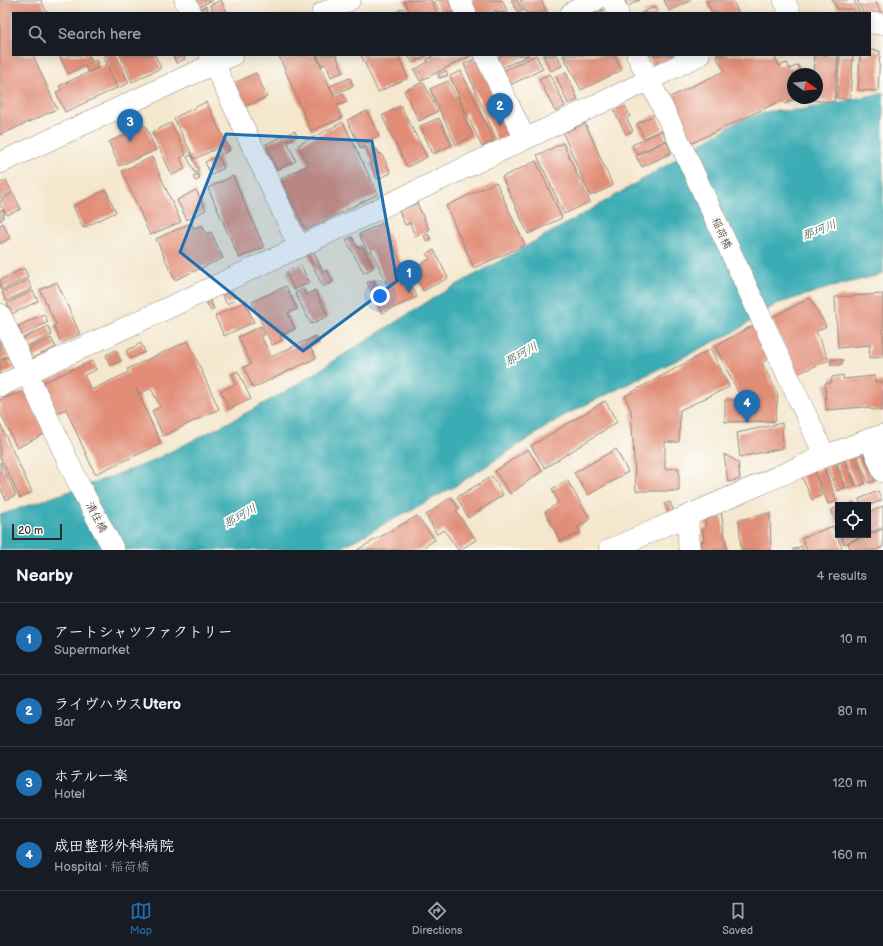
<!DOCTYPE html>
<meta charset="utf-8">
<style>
body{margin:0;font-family:"Balsamiq Sans","Klee One",sans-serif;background:#20242c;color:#f1f3f6}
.controls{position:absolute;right:12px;bottom:12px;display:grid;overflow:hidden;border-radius:0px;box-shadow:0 2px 10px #0003}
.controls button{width:36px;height:36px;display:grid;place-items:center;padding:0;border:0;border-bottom:1px solid #363941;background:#171b24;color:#f1f3f6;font:20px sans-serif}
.compass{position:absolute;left:787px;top:68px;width:36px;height:36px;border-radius:50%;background:#171b24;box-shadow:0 2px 10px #0003;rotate:105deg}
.scale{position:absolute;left:12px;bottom:10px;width:50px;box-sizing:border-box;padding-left:4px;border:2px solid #2b2b2b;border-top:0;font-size:11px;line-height:14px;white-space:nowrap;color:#2b2b2b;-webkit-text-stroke:3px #fdfcf7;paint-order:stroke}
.you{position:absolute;left:380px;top:296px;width:14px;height:14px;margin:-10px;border:3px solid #fff;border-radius:50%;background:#1a73e8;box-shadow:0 0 0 6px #1a73e833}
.badge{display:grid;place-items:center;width:26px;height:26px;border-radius:50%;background:#1f6fb2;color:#fff;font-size:13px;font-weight:700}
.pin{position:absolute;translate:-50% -33px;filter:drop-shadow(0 1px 2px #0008)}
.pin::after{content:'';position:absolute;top:21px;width:14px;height:12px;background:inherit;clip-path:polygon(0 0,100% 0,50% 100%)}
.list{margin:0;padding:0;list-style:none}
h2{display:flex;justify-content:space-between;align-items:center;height:52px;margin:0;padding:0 16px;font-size:17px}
h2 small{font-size:13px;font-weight:400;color:#9ea1a6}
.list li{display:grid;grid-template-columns:26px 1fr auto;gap:12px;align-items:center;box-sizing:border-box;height:72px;padding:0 16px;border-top:1px solid #363941}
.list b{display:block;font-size:15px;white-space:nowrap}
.list p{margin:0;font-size:13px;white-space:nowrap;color:#9ea1a6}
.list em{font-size:13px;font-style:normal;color:#9ea1a6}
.icon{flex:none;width:22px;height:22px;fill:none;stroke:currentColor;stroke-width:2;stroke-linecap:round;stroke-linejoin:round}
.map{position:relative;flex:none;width:883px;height:550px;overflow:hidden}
.search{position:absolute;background:#171b24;box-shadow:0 2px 10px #0003;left:12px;right:12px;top:12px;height:44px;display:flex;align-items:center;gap:10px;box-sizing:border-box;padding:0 14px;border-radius:0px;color:#9ea1a6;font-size:15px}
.sheet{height:340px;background:#171b24}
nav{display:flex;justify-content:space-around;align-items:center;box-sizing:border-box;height:56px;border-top:1px solid #363941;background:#171b24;font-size:11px;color:#9ea1a6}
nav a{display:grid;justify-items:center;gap:2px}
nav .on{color:#1f6fb2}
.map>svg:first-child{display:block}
.water{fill:#3aacb4;stroke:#326c70}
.building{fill:#e18d77}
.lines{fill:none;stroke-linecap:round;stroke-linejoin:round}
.minor-casing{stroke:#90897c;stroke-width:22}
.minor{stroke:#fff;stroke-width:21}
.marked{fill:#1f6fb2;fill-opacity:0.2;stroke:#1f6fb2;stroke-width:3;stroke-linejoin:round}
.labels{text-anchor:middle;stroke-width:4;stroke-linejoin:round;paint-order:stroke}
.street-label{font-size:11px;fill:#2b2b2b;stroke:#fdfcf7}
.water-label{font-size:12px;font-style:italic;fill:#315f62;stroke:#fdfcf7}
</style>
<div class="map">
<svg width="883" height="550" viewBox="0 0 883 550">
<rect width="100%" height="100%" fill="#fdfcf7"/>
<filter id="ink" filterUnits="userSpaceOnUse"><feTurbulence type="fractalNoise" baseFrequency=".025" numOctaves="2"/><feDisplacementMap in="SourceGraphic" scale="8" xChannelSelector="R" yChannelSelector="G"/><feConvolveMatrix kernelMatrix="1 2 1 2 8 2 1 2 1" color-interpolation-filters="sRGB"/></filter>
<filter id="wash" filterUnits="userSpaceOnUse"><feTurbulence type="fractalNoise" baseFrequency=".012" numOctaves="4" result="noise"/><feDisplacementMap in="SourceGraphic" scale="16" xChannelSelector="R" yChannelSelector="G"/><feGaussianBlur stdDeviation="0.9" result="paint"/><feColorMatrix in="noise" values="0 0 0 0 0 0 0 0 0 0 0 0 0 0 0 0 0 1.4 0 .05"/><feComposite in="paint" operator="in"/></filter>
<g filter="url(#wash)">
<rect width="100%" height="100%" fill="#f4e7ce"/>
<polygon class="water" points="883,93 883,274 832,287 776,304 738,330 563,416 454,487 336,550 0,550 0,515 88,485 148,463 237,418 288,390 435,297 587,212 667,165 689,150 741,120 770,111 800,110"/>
<g id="blocks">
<g class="building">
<polygon points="0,0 41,0 47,13 13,13 13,55 33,55 57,109 0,135"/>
<polygon points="195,0 213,0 198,7"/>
<polygon points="221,0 227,13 214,13 210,5"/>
<polygon points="404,0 431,0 437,13 410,13"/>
<polygon points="434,0 448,0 454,13 440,13"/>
<polygon points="468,0 502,0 508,13 497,13 496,10 491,13 474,13"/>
<polygon points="511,0 517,0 523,11 518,13"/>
<polygon points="520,0 541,0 547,13 526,13"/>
<polygon points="625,0 640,0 628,6"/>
<polygon points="664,0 691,0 669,11"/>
<polygon points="707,0 732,0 739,13 712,13 706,1"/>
<polygon points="832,0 854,0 860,13 855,13 853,9 837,9"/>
<polygon points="857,0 875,0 882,15 863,13"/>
<polygon points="206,6 210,13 200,13 198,10"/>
<polygon points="655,7 658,13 641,13"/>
<polygon points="403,8 406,13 393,13"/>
<polygon points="601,8 603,13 590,13"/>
<polygon points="870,50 880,51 878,91 858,90 860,55 870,55"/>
<polygon points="59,55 89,55 92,62 96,60 99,67 88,72 85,66 68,74"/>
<polygon points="108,55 116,55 129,83 118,88 108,67 117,88 65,112 56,92 61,90 59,86 107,64 103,57"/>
<polygon points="120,55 155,55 161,68 132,82"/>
<polygon points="173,55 183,55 185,59 176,63"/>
<polygon points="280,55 316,55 334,97 343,93 347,102 337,106 342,118 311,131 279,56"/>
<polygon points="317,55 336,55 343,72 331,77 326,64 322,66"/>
<polygon points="361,55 398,55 408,78 378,92"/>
<polygon points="408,55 428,55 413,63"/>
<polygon points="431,55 472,55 420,81 414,70 428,62 427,59 432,57"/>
<polygon points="503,55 529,55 500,69 495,59"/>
<polygon points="536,55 543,69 508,86 501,72"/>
<polygon points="543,55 557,55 562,66 551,71"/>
<polygon points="563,55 614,55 622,70 581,90"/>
<polygon points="647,55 672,55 674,59 655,69"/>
<polygon points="716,55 774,55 779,66 787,63 790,69 798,65 802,74 793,74 793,98 796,98 785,104 782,100 690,144 668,98 724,71"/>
<polygon points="814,55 838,55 834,102 810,100 811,98 817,98 817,74 813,74"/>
<polygon points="840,55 853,55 850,99 836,98"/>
<polygon points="478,58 510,131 509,136 497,141 464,64"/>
<polygon points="446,71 448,75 440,78 438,74"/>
<polygon points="461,71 494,141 482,147 466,112 463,115 473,136 456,145 430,89 448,81 456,97 458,96 465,111 450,76"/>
<polygon points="566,72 578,100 568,104 556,76"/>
<polygon points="256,73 267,97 242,108 232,84"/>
<polygon points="550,74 565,106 555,111 539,79"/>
<polygon points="350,78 353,86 334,94 330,86"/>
<polygon points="423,82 438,111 419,121 404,91"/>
<polygon points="206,102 230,150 221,155 218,148 194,159 174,118"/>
<polygon points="401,106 427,157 407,167 382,116"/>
<polygon points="625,106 630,116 627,119 633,131 626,134 614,111"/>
<polygon points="367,111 379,136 367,141 372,150 376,148 380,155 381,153 391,173 377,179 370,163 372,162 365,147 361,149 347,120"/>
<polygon points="656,114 663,129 644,138 637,124"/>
<polygon points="439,118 452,145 433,154 420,126"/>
<polygon points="343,122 378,194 306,230 281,179 308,165 298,145"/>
<polygon points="171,123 186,155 180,158 185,169 172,175 152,132"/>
<polygon points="585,123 613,186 590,196 563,133"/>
<polygon points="145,125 156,150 119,166 109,142"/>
<polygon points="295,131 297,137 287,141 296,161 277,170 266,144"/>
<polygon points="662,131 667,140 636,154 632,145"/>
<polygon points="666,141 671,153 642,167 636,156"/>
<polygon points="563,143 590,202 564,214 537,155"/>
<polygon points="191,155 199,171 195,173 187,157"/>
<polygon points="218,156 224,168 211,175 205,162"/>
<polygon points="152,157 181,222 150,235 122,171"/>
<polygon points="536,161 562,218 528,234 502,177"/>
<polygon points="198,174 200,179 195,181 193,176"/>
<polygon points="233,176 264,247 239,258 208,188"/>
<polygon points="6,180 12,192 0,198 0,183"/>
<polygon points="496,182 525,245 474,268 446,206"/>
<polygon points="106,190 116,212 83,228 73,206"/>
<polygon points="196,190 206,210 187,220 177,200"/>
<polygon points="13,193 21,209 7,215 2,207 0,206 0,201"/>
<polygon points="417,203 429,230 415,236 410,223 405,225 399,211"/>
<polygon points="0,210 5,211 2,220 0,221"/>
<polygon points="3,223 10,238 0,244 0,225"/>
<polygon points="191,223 194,228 202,225 206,234 211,232 223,258 175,280 156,239"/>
<polygon points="383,223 417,297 382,313 367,283 374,280 380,293 389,288 371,250 368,253 359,234"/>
<polygon points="428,234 431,240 427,242 424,236"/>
<polygon points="352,237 358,248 362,246 373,268 364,273 346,240"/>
<polygon points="313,250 323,272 327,270 333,282 323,287 307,253"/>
<polygon points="434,250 448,278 423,291 412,269 430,259 426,254"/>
<polygon points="301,265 309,283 294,290 286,272"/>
<polygon points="24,268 28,277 2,290 0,285 0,280"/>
<polygon points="28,280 32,289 6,301 2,292"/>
<polygon points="57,282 80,334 61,343 54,326 56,324 40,290"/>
<polygon points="286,286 297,309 288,313 295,329 280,336 282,340 272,345 252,302"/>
<polygon points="303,289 306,295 315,290 328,316 311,324 295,293"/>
<polygon points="33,291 38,301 12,314 7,303"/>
<polygon points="230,291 235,300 227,304 222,295"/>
<polygon points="883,294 883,357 869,358 870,345 838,348 835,297"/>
<polygon points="810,298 826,326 816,332 829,360 797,374 771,318"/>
<polygon points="210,300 214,309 211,311 206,302"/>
<polygon points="245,302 254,322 224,336 215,316"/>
<polygon points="44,314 48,322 22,335 18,326"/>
<polygon points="754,325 770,357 762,363 778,395 775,421 725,422 725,400 742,400 715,346"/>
<polygon points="48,326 52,335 26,347 22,339"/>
<polygon points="261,326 265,334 261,336 271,357 316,336 319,343 310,347 316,358 253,388 244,367 251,364 238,337"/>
<polygon points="51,338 56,347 32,358 28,349"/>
<polygon points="0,339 8,356 0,359"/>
<polygon points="188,341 219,409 163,436 152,411 160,407 151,388 139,394 136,388 161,444 95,474 66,409 55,414 42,383 92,361 96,370 84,375 91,390 129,372 127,369"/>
<polygon points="141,343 145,352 130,359 126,351"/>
<polygon points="711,349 729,387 680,410 679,442 665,442 665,469 679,468 679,491 636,491 631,411 625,396"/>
<polygon points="116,350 121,361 110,366 106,355"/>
<polygon points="8,357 13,369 0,375 0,361"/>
<polygon points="831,359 843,360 842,365 831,365"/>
<polygon points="238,371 251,399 229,409 221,391 236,384 232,374"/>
<polygon points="843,375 843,379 874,376 875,382 883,381 883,411 874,410 864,407 826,410 825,383 831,383 832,377"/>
<polygon points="26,391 46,433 17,448 0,412 0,400 12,395"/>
<polygon points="605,401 617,422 545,468 531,446"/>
<polygon points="782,423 783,448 740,457 737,433"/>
<polygon points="0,424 32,492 20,498 0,457"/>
<polygon points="528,449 542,471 510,494 495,471"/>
<polygon points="616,449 628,472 588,495 574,473"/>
<polygon points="724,454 738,462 740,479 728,482"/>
<polygon points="853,454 865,483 857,487 845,458"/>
<polygon points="863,454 875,481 868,483 857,457"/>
<polygon points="844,461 855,486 847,489 837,464"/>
<polygon points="0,462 16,495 6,500 0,487"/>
<polygon points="835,464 845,488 837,491 827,467"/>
<polygon points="813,465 822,495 812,500 800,472"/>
<polygon points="824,467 837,501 828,504 815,471"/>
<polygon points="492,476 503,495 468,518 457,497"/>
<polygon points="567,480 590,519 578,527 580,533 560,541 545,512 558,503 552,489"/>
<polygon points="878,491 882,500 868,506 868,505 861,505 859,499"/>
<polygon points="451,497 459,508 456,511 476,540 460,550 458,550 444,530 437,534 426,515"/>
<polygon points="670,502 674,512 669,514 664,504"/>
<polygon points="854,502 855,505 845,505"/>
<polygon points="883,506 883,527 868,533 868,513"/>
<polygon points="838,507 838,522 837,523 831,510"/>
<polygon points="721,511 727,550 703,550 701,541 704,541 702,529 706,528 705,516"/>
<polygon points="770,513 771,550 741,550 739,520"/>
<polygon points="417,516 435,540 419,550 357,550"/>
<polygon points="833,526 843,550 807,550 802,538"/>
<polygon points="883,529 883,547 876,550 851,550 848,543"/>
<polygon points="841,535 864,535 844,544"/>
<polygon points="801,546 803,550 792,550"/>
</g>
</g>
</g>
<g filter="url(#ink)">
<use href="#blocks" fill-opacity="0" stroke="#90897c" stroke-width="1"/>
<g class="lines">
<g class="minor-casing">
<g id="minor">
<polyline points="185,0 191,13"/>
<polyline points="460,0 466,13"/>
<polyline points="612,0 618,13"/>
<polyline points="784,0 790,13"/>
<polyline points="322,13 350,0"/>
<polyline points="571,13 596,0"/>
<polyline points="870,23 883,24"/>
<polyline points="210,55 299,247"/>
<polyline points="485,55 525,139"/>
<polyline points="637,55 682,147 825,456"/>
<polyline points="0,163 233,55"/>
<polyline points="0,314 79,485 114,550"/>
<polyline points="0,386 299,247 649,80 699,55"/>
<polyline points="870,439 883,472"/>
<polyline points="688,516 689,550"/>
<polyline points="609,550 825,456 870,439 883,435"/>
</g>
</g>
<use href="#minor" class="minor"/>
</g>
</g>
<path class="marked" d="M226,134l146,7 25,140 -94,70 -123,-99z"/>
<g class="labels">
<g class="street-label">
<text transform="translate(722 233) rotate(65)" y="4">稲荷橋</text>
<text transform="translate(97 517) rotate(62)" y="4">清住橋</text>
</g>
<g class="water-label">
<text transform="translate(819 230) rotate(-21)" y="4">那珂川</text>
<text transform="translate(521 354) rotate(-30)" y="4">那珂川</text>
<text transform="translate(240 516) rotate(-30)" y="4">那珂川</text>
</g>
</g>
</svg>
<div class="controls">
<button><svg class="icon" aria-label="locate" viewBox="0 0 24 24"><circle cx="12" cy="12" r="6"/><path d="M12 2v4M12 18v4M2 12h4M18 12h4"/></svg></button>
</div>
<svg class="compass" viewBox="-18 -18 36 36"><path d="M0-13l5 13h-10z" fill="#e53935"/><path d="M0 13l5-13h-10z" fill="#9ea1a6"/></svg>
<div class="scale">20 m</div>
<div class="you"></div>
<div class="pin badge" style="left:409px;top:293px">1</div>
<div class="pin badge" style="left:500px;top:126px">2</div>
<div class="pin badge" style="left:130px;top:142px">3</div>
<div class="pin badge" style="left:747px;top:423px">4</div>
<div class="search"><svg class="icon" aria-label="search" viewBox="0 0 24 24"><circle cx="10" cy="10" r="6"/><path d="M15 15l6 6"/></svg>Search here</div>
</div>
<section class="sheet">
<h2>Nearby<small>4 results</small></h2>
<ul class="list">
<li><span class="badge">1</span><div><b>アートシャツファクトリー</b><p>Supermarket</p></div><em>10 m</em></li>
<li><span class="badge">2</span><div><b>ライヴハウスUtero</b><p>Bar</p></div><em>80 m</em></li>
<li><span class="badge">3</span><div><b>ホテル一楽</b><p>Hotel</p></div><em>120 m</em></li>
<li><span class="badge">4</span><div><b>成田整形外科病院</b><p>Hospital · 稲荷橋</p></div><em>160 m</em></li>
</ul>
</section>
<nav>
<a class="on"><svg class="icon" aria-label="map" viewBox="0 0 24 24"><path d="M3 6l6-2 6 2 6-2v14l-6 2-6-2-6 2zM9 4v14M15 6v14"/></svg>Map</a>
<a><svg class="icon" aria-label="directions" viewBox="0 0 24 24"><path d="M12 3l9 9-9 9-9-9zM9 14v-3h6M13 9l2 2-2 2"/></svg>Directions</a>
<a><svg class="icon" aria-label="saved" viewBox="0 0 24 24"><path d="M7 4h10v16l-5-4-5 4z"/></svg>Saved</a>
</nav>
